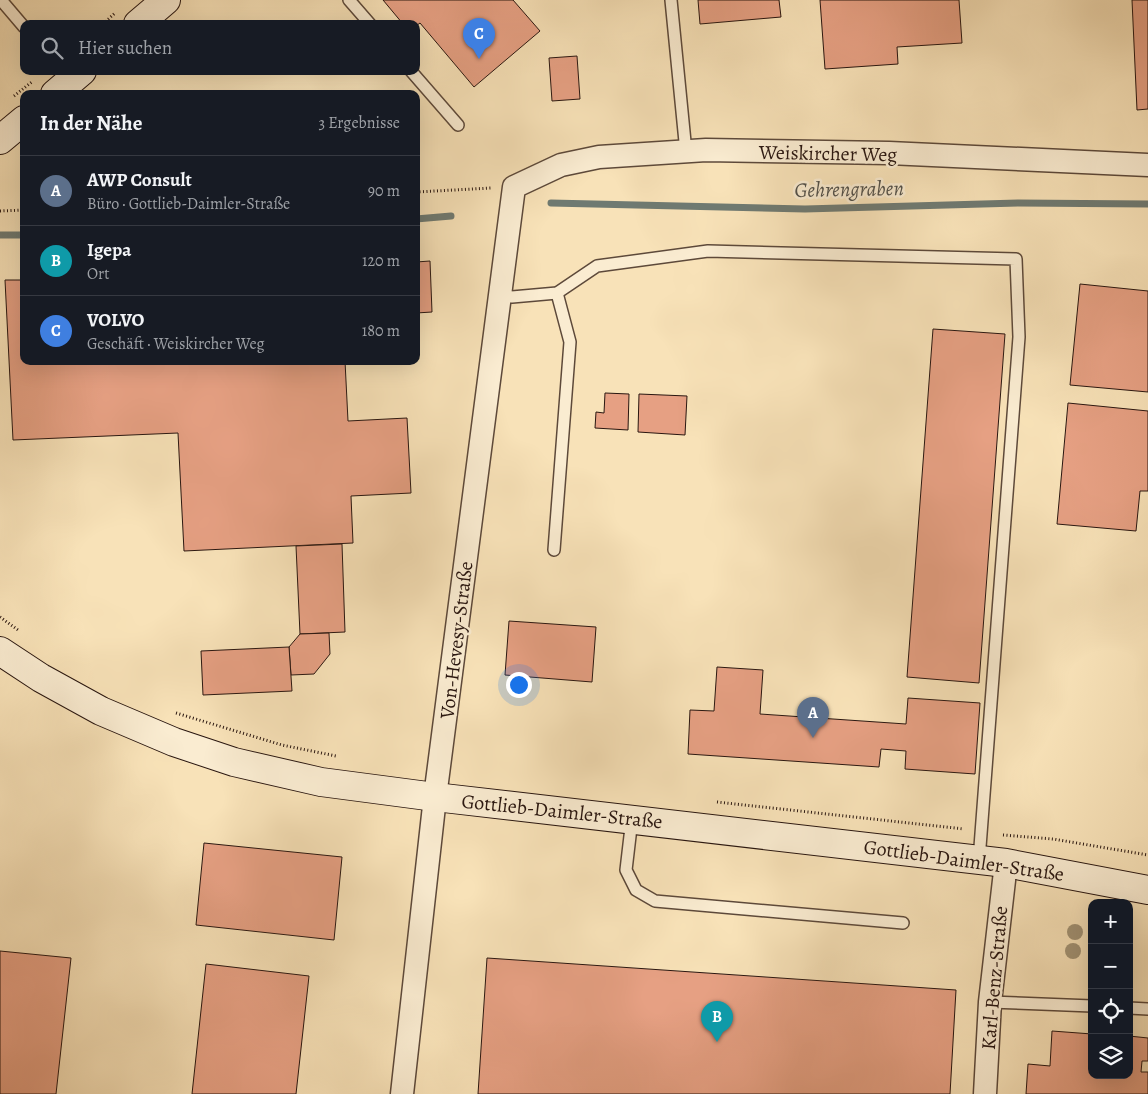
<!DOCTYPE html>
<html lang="de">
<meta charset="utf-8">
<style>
body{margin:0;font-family:Alegreya,serif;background:#242831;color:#f1f3f6}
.controls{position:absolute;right:15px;bottom:15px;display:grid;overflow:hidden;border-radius:10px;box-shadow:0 5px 20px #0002}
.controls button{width:45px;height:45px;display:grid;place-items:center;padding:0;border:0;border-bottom:1px solid #363941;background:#171b24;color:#f1f3f6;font:25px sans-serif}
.you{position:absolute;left:518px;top:684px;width:18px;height:18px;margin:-12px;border:4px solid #fff;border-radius:50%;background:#1a73e8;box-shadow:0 0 0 8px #1a73e833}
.badge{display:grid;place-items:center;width:32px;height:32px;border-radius:50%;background:#c59692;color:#fff;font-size:16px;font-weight:700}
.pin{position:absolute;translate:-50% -41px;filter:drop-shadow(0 1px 2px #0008)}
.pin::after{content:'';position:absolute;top:26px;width:18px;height:15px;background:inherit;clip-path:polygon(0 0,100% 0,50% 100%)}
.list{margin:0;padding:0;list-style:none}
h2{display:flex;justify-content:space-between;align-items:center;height:65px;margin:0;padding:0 20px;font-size:21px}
h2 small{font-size:16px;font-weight:400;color:#9ea1a6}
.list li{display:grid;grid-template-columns:32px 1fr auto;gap:15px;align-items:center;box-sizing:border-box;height:70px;padding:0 20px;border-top:1px solid #363941}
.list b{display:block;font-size:19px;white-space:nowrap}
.list p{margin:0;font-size:16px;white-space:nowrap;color:#9ea1a6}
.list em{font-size:16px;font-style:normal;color:#9ea1a6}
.icon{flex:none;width:28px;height:28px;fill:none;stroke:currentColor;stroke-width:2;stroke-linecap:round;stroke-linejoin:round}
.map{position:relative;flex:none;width:1148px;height:1094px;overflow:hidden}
.search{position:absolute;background:#171b24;box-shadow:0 5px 20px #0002;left:20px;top:20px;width:400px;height:55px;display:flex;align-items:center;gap:12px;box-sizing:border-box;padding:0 18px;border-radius:10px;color:#9ea1a6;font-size:19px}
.panel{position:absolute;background:#171b24;box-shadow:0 5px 20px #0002;left:20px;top:90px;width:400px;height:275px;border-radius:10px}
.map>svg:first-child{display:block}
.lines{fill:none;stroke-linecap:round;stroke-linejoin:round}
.stream{stroke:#6f7a72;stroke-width:7}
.building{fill:#e6a083;stroke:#291610}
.lane-casing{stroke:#5d493a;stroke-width:14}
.street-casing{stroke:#5d493a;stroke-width:25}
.secondary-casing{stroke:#291610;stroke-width:30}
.path{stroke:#291610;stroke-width:3;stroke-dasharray:1 2.5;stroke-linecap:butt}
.lane{stroke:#faecd1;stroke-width:11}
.street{stroke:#faecd1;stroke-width:22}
.secondary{stroke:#faecd1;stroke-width:28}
.tree{fill:#a29375}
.labels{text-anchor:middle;stroke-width:5;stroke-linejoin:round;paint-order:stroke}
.street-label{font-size:20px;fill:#291610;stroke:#faecd1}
.water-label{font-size:21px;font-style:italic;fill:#525049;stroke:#faecd1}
</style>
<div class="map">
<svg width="1148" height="1094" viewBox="0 0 1148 1094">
<rect width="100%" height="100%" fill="#f8e2b8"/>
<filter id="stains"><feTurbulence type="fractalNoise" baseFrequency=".004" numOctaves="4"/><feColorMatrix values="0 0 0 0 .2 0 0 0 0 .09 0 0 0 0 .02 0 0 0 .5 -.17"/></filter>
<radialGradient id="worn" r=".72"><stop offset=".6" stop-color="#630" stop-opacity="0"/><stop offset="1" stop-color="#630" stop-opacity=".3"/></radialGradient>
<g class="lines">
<g class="stream">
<polyline points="551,203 805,209 1018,203 1148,204"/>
<polyline points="416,219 451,216"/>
<polyline points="0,235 24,235"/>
</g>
</g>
<g class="building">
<polygon points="383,0 513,0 540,31 474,87 420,23 416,26 416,24 403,24"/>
<polygon points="698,0 779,0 781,17 700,24"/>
<polygon points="820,0 959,0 962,43 897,47 898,64 825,69"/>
<polygon points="1132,0 1148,0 1148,109 1137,110"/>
<polygon points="577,56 580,99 552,101 549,58"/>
<polygon points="430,261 432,312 416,313 416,262"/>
<polygon points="5,280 24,280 24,361 345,361 348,421 407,418 411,493 351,496 353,543 184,551 178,433 13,440"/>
<polygon points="1080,284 1148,291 1148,392 1070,385"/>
<polygon points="933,329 1005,334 979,683 907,677"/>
<polygon points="605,393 629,394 628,430 595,428 596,412 604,413"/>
<polygon points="639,394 687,396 685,435 638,432"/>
<polygon points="1068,403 1148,411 1148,491 1140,491 1136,531 1057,524"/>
<polygon points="342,544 345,632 300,634 296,546"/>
<polygon points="509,621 596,627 592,682 505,675"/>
<polygon points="329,633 330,654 314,674 291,675 289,647 300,634"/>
<polygon points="289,647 292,691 203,695 201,651"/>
<polygon points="717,667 763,670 760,714 906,724 908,698 980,703 975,774 905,769 906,751 881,749 879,767 688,754 690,710 714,711"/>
<polygon points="204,843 342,857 334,940 196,925"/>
<polygon points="0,951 71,958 56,1094 0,1094"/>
<polygon points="487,958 956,990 950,1094 478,1094"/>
<polygon points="206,964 309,976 296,1094 192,1094"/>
<polygon points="1052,1031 1092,1034 1092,1075 1129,1075 1129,1036 1148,1038 1148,1061 1142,1061 1141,1072 1148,1072 1148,1094 1026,1094 1028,1064 1050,1066"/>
</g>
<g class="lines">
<g class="lane-casing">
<g id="lane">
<polyline points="1,0 24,27"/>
<polyline points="349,0 370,24"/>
<polyline points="671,0 686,152"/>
<polyline points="411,71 458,125"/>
<polyline points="500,295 512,297 557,293 597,266 708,251 1016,259 1019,337 979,860"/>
<polyline points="554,550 570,342 557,293"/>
<polyline points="632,819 626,870 636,890 655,901 903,923"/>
<polyline points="990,1002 1092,1006"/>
<polyline points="1129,1008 1148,1009"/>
</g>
</g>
<g class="street-casing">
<g id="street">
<polyline points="402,1094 435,797 514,187 561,165 599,157 706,150 889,153 1148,165"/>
<polyline points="985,1094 990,1002 1006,863"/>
</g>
</g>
<g class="secondary-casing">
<g id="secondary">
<polyline points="138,24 166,0"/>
<polyline points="55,94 82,71"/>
<polyline points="0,140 24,120"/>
<polyline points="0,651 41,678 101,711 174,742 234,762 321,782 435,797 1006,863 1148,890"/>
</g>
</g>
<g class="path">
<polyline points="103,24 115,13"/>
<polyline points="14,96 33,81"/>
<polyline points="416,192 491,188"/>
<polyline points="0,211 24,210"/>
<polyline points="0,617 18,630"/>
<polyline points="176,713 282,745 336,756"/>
<polyline points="717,802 964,829"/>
<polyline points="1003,835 1053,839 1148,855"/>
</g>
<use href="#lane" class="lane"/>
<use href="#street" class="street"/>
<use href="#secondary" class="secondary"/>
</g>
<g class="tree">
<circle cx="1075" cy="932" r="8"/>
<circle cx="1073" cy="951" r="8"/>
</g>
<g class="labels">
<g class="street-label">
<text transform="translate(828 153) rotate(1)" y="7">Weiskircher Weg</text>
<text transform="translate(456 640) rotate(-83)" y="7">Von-Hevesy-Straße</text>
<text transform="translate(562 811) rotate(6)" y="7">Gottlieb-Daimler-Straße</text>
<text transform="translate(964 860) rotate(8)" y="7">Gottlieb-Daimler-Straße</text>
<text transform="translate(994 978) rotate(-85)" y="7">Karl-Benz-Straße</text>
</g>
<g class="water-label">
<text transform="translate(849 189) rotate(-1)" y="7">Gehrengraben</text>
</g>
</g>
<rect width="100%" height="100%" filter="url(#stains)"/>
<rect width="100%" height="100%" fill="url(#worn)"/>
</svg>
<div class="controls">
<button>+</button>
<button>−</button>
<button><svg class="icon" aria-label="locate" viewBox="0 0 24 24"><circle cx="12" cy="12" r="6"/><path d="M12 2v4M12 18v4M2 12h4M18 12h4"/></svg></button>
<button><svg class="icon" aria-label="layers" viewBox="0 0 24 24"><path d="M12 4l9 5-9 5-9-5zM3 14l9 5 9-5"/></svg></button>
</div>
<div class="you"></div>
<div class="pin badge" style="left:813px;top:738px;background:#5c6f8a">A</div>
<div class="pin badge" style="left:717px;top:1042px;background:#0f9aa8">B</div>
<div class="pin badge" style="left:479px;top:59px;background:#3f7fe0">C</div>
<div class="search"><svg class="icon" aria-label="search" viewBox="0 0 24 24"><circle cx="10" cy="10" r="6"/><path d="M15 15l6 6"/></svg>Hier suchen</div>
<section class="panel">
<h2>In der Nähe<small>3 Ergebnisse</small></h2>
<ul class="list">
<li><span class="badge" style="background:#5c6f8a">A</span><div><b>AWP Consult</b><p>Büro · Gottlieb-Daimler-Straße</p></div><em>90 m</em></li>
<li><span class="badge" style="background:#0f9aa8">B</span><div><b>Igepa</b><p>Ort</p></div><em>120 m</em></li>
<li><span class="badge" style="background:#3f7fe0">C</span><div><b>VOLVO</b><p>Geschäft · Weiskircher Weg</p></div><em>180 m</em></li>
</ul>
</section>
</div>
